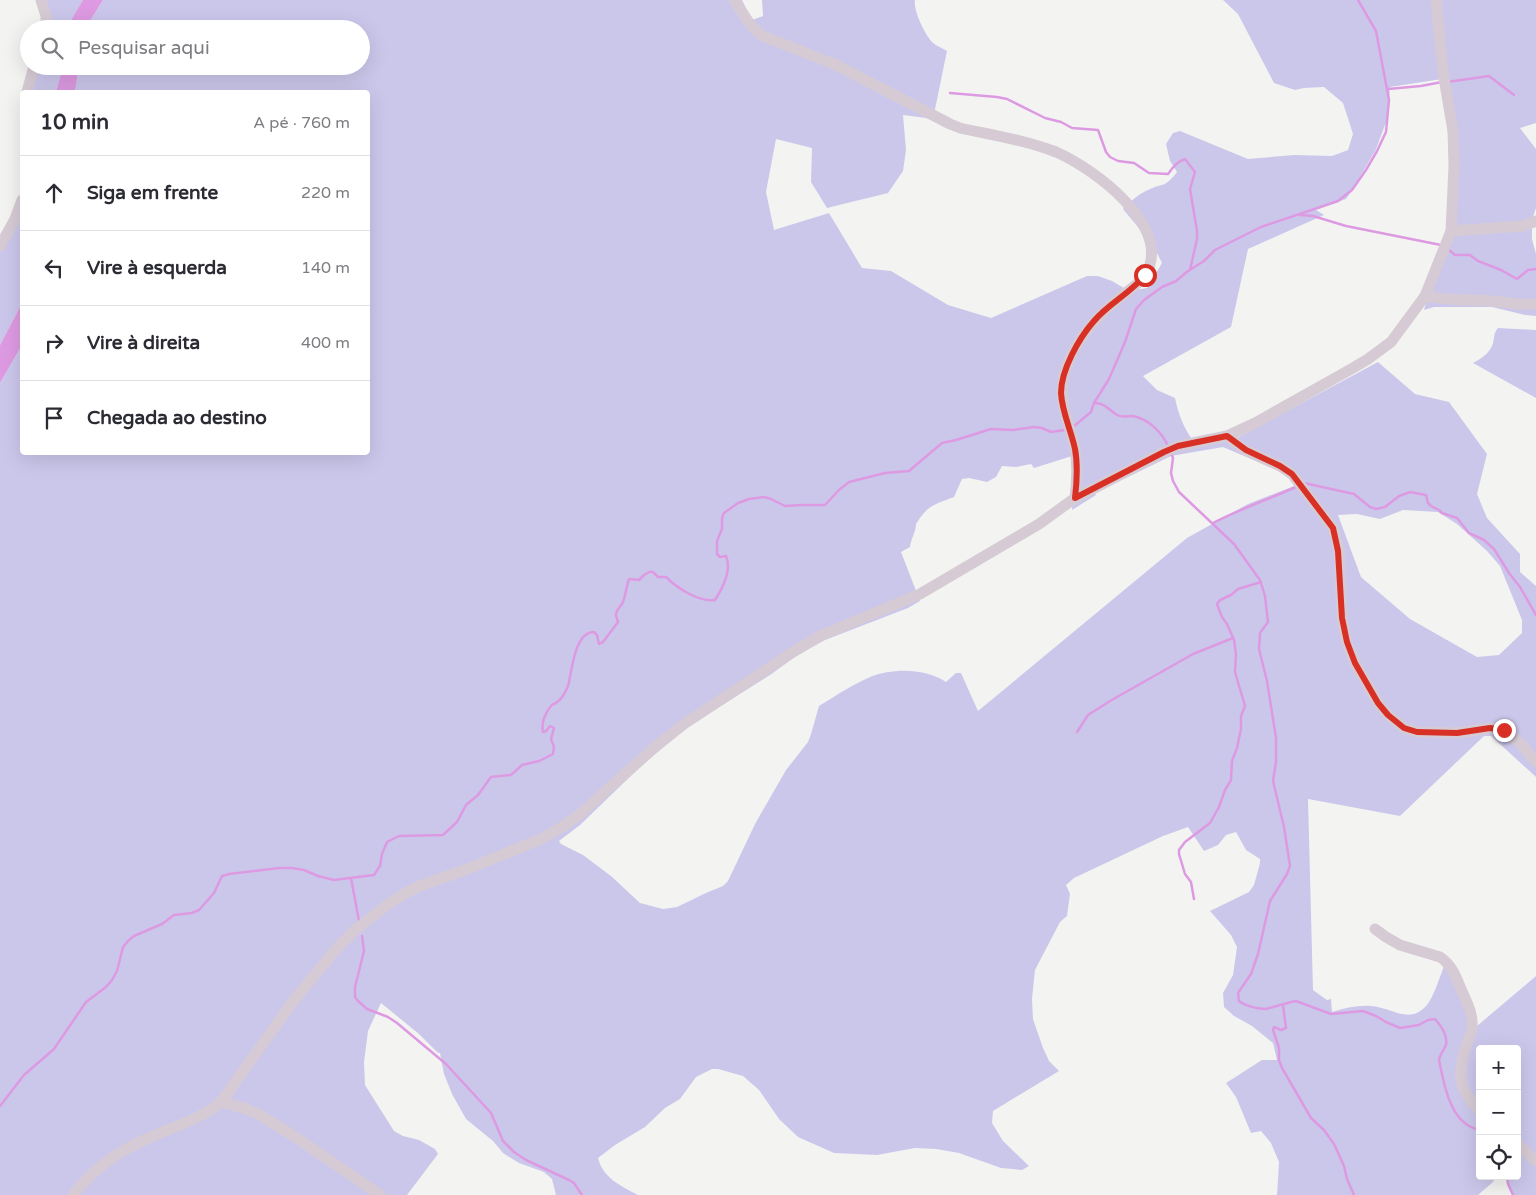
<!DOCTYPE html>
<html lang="pt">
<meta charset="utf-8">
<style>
body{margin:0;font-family:"Varela Round",sans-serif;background:#f7f7f7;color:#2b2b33}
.controls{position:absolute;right:15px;bottom:15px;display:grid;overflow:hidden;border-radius:5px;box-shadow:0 5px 20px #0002}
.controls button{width:45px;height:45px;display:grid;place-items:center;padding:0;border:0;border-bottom:1px solid #e1e1e2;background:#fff;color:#2b2b33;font:25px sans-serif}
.stop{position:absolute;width:15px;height:15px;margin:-11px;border:4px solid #d93025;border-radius:50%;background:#fff}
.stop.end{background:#d93025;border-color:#fff;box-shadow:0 1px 5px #0008}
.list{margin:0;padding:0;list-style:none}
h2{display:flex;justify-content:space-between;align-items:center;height:65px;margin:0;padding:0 20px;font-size:21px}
h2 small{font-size:16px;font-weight:400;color:#7c7c81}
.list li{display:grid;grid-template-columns:32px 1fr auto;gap:15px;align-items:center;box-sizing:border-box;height:75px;padding:0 20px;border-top:1px solid #e1e1e2}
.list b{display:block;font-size:19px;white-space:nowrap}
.list em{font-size:16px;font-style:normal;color:#7c7c81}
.icon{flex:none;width:28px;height:28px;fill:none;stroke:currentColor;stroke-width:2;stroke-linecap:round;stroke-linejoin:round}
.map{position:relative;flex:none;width:1536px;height:1195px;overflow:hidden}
.search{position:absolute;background:#fff;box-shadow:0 5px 20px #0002;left:20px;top:20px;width:350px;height:55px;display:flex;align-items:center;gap:12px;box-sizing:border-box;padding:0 18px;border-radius:28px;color:#7c7c81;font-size:19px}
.panel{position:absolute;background:#fff;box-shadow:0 5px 20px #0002;left:20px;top:90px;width:350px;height:365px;border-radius:5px}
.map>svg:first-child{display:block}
.green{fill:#cbc7eb;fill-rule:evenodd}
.water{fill:#dd9ae2}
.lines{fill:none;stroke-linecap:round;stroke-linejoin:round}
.stream{stroke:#dd9ae2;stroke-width:2.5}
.minor{stroke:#d6cbd4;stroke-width:11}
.route{stroke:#d93025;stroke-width:6}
</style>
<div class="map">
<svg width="1536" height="1195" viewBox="0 0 1536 1195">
<rect width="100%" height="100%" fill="#f3f4f2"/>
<g class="green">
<polygon points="38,0 83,0 73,19 70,29 44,29"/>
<path d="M103,0h639l10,20 11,-4 -1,-16h153c-2,10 10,35 18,43 3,3 10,5 14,8l-14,68 -30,-4 3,35 -3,21 -15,22 -61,15 -16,-26 1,-34 -36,-9 -10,53 8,38 55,-17 33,55 29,3 57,34 43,13 96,-42h11l14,5 17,10 18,-3 15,-25 -9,-18 -30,-36c7,-7 15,-15 25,-19 16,-8 16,-1 29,-18l-7,-11 -4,-17 7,-11 7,-2 68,28 46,-4 38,1 16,-6 5,-16 -10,-31 -19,-16 -20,1 -9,2 -21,-7 -36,-69 -15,-14h313v123l-16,5 16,21v59l-4,12v19l4,15v62l-11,-1 -33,-8h-58l-10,3 31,-112 -13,-119 -52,8 -2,30 -12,32 -20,35 -10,15 -30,11 8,5 -76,34 -17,78 -88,49 14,14 18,8c4,19 10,33 22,48l34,-5 147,-79 37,32 34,8 38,52 -10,40 10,24 33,36v18l16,14v191l-45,-41h-7l-84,80 -92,-17 5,191 14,10 4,-1 1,13c13,-4 26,-7 39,-6 20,1 38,19 55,0 7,-7 15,-32 19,-43l32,63 59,-50v219h-23l-4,-6 -3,-13h11v-127h-37v127h16l-3,6 -15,13h-201l2,-33 -8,-19 -10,-12 -10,2 -15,-36 -10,-14 36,-23h15l-4,-17 -21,-17 -18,-10 -10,-9 -1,-14 10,-18 4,-28 -6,-12 -21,-24 39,-19 5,-7 6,-22v-4l-14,-9 -10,-18 -10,3 -8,10 -14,6 -16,-24 -25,9 -89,42 -8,7 4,9 -3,22 -7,6 -25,48 -3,29 1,20 10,29 6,13 10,10 -66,40 -1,12 11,18 26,25 -7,4 -21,-2 -42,-15 -23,-4 -21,-1 -38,7 -43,-2 -36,-16 -19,-18 -20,-29 -16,-14 -25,-7h-6l-16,8 -16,22 -15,9 -20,19 -30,18 -17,13c5,20 23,28 40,37h-82l-4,-16 -8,-7 -25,-9 -16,-10 -10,-12 -27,-22 -14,-25 -8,-20 -4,-21h-2l-19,-19 -38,-31 -13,28 -4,31 1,23 29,46 9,5 16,4 16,9 3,5 -31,41h-407v-812l22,-38v107h346v-360h-293l4,-26h282v-37h-276zM1223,447l58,25 11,9 2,5 -46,18 -61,34 -209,173 -17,-38h-5l-10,9c-21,-14 -53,-14 -76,-5 -18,8 -35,19 -51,29l-8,28 -3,8 -22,28 -31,54 -27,57 -5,5 -17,7 -29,14 -14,2 -23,-6 -29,-27 -28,-21 -22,-11 -2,-3 21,-16 60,-58 46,-39 84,-53 29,-21 26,-14 83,-32 12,-7 -19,-49 9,-5c1,-8 6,-16 6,-23 12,-19 17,-19 38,-27l8,-18 7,-1 18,4 9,-5 6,-11 14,1 15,-3 3,4 38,-12 1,35 -1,19 24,-15 -3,-5 35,-13 43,-21zM1403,510l35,2 19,12 30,27 13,15 22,54v13l-23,22 -22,2 -67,-38 -49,-42 -23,-62 19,-1 23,5z"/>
<polygon points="33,66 63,66 56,92 27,92"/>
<polygon points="22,197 22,303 0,345 0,249"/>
<path d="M1498,328l38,2v68l-63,-35c8,-4 18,-11 20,-20 2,-7 0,-9 5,-15z"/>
</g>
<g class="water">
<polygon points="83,0 103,0 85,29 71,29 72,19"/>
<polygon points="63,66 79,66 75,92 56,92"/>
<polygon points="22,303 22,345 0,383 0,345"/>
</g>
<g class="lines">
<g class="stream">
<polyline points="1447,82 1489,76 1514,95"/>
<polyline points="1388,89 1421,86 1442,82"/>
<path d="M950,93l47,4 10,2 38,19 16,4 11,6 26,2 8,22 4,5 8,4 16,2 15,10 19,1c4,-6 10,-13 17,-15l10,13 -5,17 7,42v8l-7,31"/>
<polyline points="1300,215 1313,216 1346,226 1441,245"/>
<polyline points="1448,249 1455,255 1470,255 1478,261 1501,270 1517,279 1528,270 1536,269"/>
<path d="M1094,403c11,0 15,7 23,12 6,3 10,1 16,1 15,3 29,16 35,30"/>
<polyline points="1073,427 1091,412 1094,403 1109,379 1125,342 1136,309 1144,300 1162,287 1176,281 1188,271 1204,261 1215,250 1261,227 1338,201 1352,190 1366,170 1377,151 1386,132 1389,100 1376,31 1358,0"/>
<path d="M1171,453l2,5 -2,15 2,8 6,11 55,52 26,36 5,16 3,26 -8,11 -1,16 8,32 9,57v24l-3,19 11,46 6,39 -3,8 -17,27 -12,53 -7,20 -13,19 1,8c6,5 19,8 27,8l25,-7 5,-1 35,13 32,-3 13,5 10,6 14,6 19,-3 9,-5 7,-1c6,7 13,16 11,26 -2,5 -6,9 -7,15 5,24 11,65 41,70"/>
<polyline points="1304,483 1354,494 1370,507 1376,509 1385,507 1399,496 1410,492 1426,495 1428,503 1431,506 1439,510 1442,513 1457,518 1469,533 1484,540 1494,549 1509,573 1520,587 1536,615"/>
<path d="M1213,523c27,-14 56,-24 83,-36"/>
<polyline points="1077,732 1088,715 1110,701 1193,654 1233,638"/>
<polyline points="351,878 359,921"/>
<polyline points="1194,899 1191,882 1185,874 1179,854 1179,850 1185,842 1210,823 1219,807 1225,790 1231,780 1232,761 1237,748 1241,729 1241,716 1245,706 1235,672 1236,654 1234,640 1227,624 1222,617 1217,604 1220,600 1231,595 1238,589 1261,582"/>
<polyline points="362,936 364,951 355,987 355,997 358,1001 367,1009 388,1017 397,1023 446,1064 491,1113 503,1141 514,1152 526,1160 569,1180 574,1183 582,1195"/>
<polyline points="1283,1005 1286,1028 1281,1030 1274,1027 1273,1030 1279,1048 1279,1060 1282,1068 1311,1118 1324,1130 1334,1144 1344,1166 1347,1179 1354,1195"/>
<path d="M0,1106l24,-31 30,-26 32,-47 20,-15 6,-7 5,-9 6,-24 6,-7 5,-4 28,-12 12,-9 18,-2 7,-3 15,-17 8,-17 7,-2 50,-6h13l12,2 14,6 16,4 40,-5 6,-9 2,-12 5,-12 12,-6 44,-1 14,-13 9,-17 12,-10 13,-18 20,-2 11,-10 17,-4 14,-7 1,-7 -3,-8 3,-11 -4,-2 -4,5 -3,1c-2,-9 2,-19 8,-26 3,-4 2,0 6,-4 5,-3 9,-11 11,-16 4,-14 6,-54 26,-54l3,3 2,9 4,-2 15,-20c0,-2 -2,-4 -2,-7 0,-5 4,-8 6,-11 4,-8 4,-17 7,-25l10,1 5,-5 5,-3h4l5,5h8c12,12 33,25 49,23 8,-12 17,-31 11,-44l-6,1 -3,-3v-13l5,-12v-11l2,-5 14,-10 11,-4 15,-2 7,2 14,7 15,-1h25l14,-15 10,-8 36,-9 24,-2 33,-28 14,-3 35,-11 22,1 21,-3 8,1 9,4 14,-2"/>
<polyline points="1507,1176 1508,1184 1513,1195"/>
</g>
<g class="minor">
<polyline points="41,0 46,16 46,29"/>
<polyline points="27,92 34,66"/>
<polyline points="1451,231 1523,226 1536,221"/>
<polyline points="0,246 15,219 22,200"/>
<path d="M1425,296c22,5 44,3 67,5 15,1 29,5 44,3"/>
<polyline points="1227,436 1245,450 1280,466 1292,474 1333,528 1339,551 1342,618 1347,643 1355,663 1378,703 1388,715 1404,728 1417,732 1457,733 1491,728 1504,730 1521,744 1536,762"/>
<polyline points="1075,498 1164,452 1178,446 1227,436 1255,423 1353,368 1368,359 1391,342 1425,296 1451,231 1454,166 1453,131 1443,72 1436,0"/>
<path d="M1375,929l11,8 14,8 40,12c12,8 16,20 21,32 5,11 12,24 11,37 0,6 -3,12 -5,18 -10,30 -10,44 13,67"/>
<polyline points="221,1102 244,1108 258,1114 297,1138 380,1195"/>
<polyline points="1517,1143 1536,1161"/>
<path d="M73,1195c18,-23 43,-42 69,-54 27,-13 56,-20 79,-39l73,-102 44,-53 17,-17 32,-25 17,-11 18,-9 43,-15 76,-31 21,-12 17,-12 76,-68 29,-23 109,-72 27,-16 100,-42 119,-70 36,-26c2,-17 3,-32 0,-49 -5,-24 -18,-49 -11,-74 8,-31 30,-56 54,-76 9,-8 22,-15 28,-25 27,-48 -53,-106 -90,-122 -31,-12 -64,-17 -96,-24l-10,-4 -116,-60 -71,-28 -11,-9 -18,-27"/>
</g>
</g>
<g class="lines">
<path class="route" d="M1145,275c-14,18 -36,28 -51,46 -15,17 -33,49 -33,72 1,19 10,37 14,56 3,16 2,32 0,49l89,-46 14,-6 49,-10 19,14 34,16 12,8 41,54 5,23 4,67 5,24 8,21 23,40 10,12 16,13 13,4 40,1 33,-5 14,2"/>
</g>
</svg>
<div class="controls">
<button>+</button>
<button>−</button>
<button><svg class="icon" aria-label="locate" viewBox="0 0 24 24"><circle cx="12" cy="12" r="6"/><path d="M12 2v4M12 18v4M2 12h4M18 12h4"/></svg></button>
</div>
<div class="stop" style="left:1145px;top:275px"></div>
<div class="stop end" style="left:1504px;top:730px"></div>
<div class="search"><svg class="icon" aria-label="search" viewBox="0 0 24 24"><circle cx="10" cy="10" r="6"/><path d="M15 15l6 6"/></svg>Pesquisar aqui</div>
<section class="panel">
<h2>10 min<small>A pé · 760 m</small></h2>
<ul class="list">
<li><svg class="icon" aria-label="ahead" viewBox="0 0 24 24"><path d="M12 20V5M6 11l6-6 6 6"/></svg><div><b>Siga em frente</b></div><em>220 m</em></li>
<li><svg class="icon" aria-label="left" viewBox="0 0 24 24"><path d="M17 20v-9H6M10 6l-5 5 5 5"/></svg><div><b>Vire à esquerda</b></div><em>140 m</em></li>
<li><svg class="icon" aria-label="right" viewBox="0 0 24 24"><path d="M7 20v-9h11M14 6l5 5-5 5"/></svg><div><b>Vire à direita</b></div><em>400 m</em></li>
<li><svg class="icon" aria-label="arrive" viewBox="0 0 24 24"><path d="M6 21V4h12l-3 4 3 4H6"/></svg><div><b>Chegada ao destino</b></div></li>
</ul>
</section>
</div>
